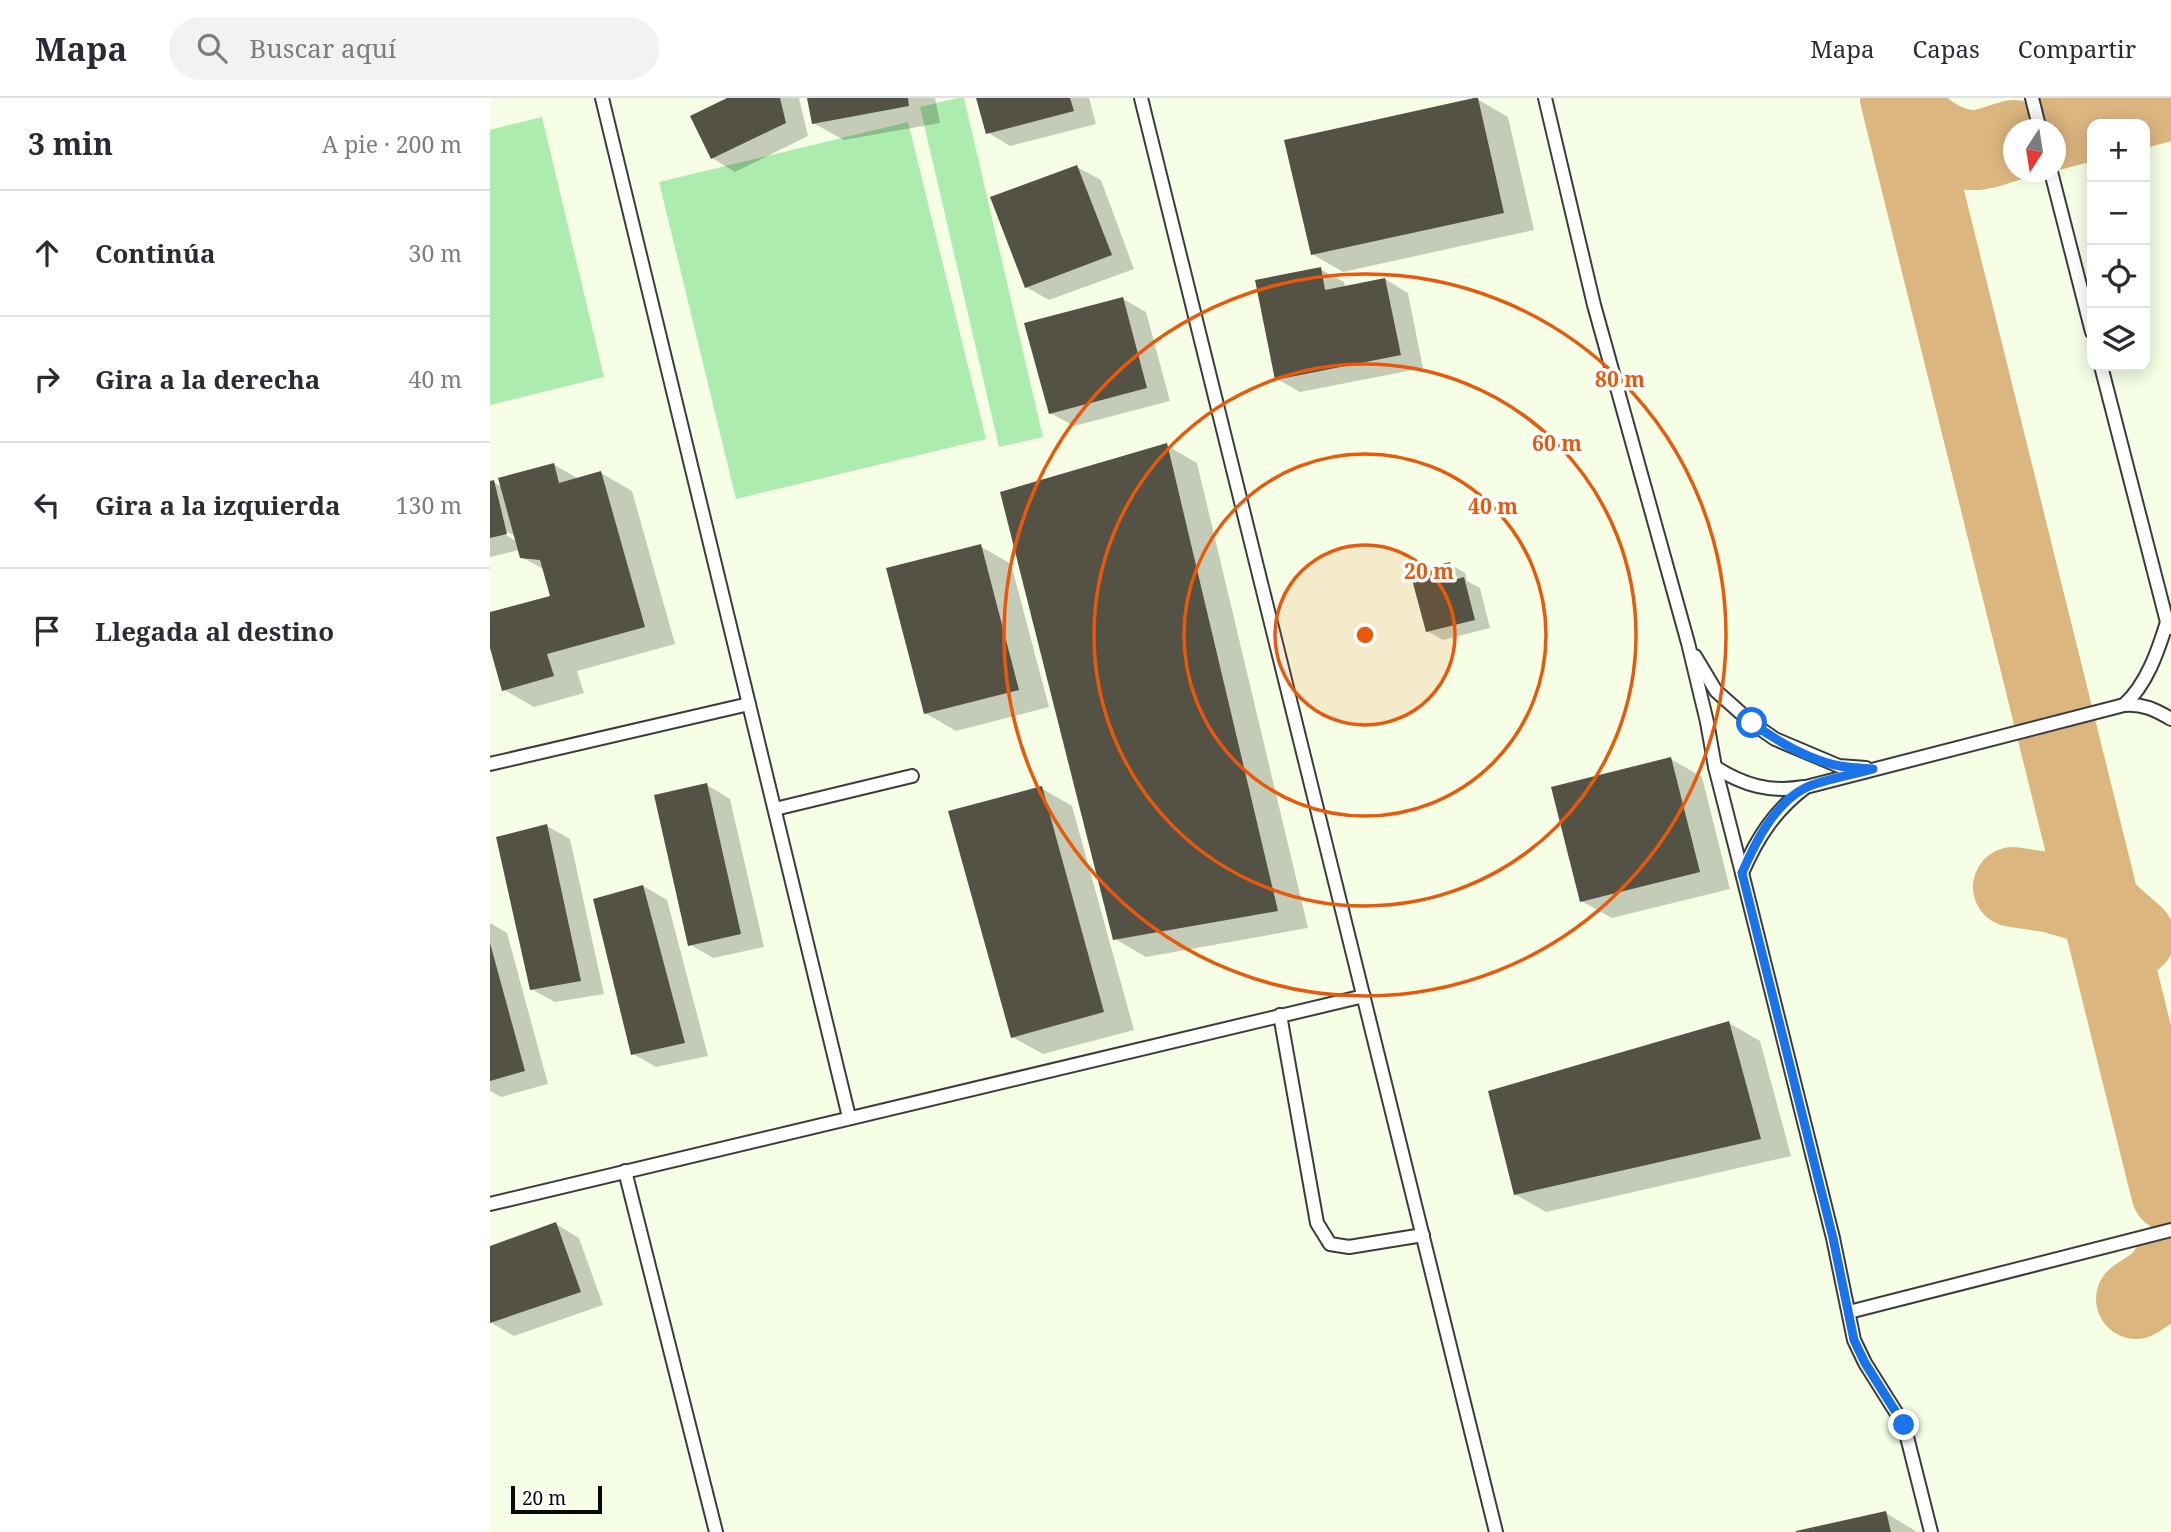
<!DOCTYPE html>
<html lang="es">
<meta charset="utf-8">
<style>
body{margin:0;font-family:"Noto Serif",serif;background:#f2f2f3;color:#2b2b33}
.controls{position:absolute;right:21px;top:21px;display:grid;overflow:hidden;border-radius:14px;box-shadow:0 4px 18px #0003}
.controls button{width:63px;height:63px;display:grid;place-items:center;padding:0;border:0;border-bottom:2px solid #e1e1e2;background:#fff;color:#2b2b33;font:35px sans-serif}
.compass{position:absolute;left:1513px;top:21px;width:63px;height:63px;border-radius:50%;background:#fff;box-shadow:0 4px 18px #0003;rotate:192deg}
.scale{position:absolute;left:21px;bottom:18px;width:91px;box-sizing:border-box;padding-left:7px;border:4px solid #090909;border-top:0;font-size:19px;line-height:24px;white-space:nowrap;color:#090909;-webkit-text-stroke:5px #fff;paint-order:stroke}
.stop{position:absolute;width:21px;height:21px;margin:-16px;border:5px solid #1a73e8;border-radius:50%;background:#fff}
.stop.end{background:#1a73e8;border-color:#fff;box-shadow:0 2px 7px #0008}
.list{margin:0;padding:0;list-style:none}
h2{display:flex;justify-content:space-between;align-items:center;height:91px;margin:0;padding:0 28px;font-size:30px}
h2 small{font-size:23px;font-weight:400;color:#7c7c81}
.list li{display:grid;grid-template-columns:46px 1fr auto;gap:21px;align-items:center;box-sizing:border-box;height:126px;padding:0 28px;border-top:2px solid #e1e1e2}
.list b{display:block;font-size:26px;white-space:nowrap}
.list em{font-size:23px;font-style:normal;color:#7c7c81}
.icon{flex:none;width:38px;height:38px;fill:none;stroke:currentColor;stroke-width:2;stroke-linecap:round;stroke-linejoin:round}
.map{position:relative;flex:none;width:1681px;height:1434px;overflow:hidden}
header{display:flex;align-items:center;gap:42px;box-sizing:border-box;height:98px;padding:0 35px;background:#fff;border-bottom:2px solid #e1e1e2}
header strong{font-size:33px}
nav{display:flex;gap:38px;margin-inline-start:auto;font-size:24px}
.search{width:490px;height:63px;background:#f2f2f3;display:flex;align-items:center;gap:18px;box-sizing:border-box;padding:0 24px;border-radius:38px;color:#7c7c81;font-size:26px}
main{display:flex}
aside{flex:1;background:#fff}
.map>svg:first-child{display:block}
.green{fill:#adecaf}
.shadow{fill:#0003;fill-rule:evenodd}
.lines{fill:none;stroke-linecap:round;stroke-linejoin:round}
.taxiway{stroke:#dcb67f;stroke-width:80}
.building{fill:#535245}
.lane-casing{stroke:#3c3c3c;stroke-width:16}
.lane{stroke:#fff;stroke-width:12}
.route{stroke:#1a73e8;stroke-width:9}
.ring{fill:none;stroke:#e8590c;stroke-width:3.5}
.centre{fill:#e8590c;stroke:#fff;stroke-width:3.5}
.ring-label{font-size:21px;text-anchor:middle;font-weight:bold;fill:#e8590c;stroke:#fff;stroke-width:7;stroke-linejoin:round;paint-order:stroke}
</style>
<header>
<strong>Mapa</strong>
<div class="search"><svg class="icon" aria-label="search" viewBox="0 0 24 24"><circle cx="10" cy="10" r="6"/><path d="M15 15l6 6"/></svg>Buscar aquí</div>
<nav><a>Mapa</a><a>Capas</a><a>Compartir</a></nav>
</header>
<main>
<aside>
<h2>3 min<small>A pie · 200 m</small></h2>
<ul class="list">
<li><svg class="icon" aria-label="ahead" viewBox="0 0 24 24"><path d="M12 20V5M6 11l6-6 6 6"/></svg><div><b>Continúa</b></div><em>30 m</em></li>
<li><svg class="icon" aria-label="right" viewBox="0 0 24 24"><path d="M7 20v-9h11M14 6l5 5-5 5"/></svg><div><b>Gira a la derecha</b></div><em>40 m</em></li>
<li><svg class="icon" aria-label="left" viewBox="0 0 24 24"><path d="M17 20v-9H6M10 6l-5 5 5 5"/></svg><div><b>Gira a la izquierda</b></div><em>130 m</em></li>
<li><svg class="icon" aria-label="arrive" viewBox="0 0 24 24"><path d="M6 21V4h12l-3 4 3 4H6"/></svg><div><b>Llegada al destino</b></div></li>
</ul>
</aside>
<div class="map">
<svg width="1681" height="1434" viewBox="0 0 1681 1434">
<rect width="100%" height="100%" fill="#f6ffe6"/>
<g class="green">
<polygon points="468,0 474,0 553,339 509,349 430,9"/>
<polygon points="52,19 114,279 0,307 0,32"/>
<polygon points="418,24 496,341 246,401 169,84"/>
</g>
<g class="shadow">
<polygon points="241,0 309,0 318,38 245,74 222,60"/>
<polygon points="319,0 445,0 450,25 354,42 323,25"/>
<polygon points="488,0 599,0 606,26 520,48 497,34"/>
<polygon points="987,1 1018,19 1044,132 853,174 822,156"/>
<polygon points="587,69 611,82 644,171 559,202 536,189"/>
<polygon points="830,171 854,184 855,189 895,181 918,195 933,270 810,294 787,281"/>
<polygon points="633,201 656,214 680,303 584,328 560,315"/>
<polygon points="676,347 707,365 818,830 656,859 625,841"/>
<path d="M63,366l26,15 22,-6 31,18 43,153 -98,27 7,22 -50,14 -31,-18 -13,-47v-28l62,-17 -7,-27 -24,-13 -2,-7 -29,7v-74l3,-1 9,5zM11,430l15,9v4l-17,-10z"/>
<polygon points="490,448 521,466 559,609 466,633 435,615"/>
<polygon points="960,466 975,475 977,483 990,490 1000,530 953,542 937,533"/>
<polygon points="1181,661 1212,679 1240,791 1122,820 1091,803"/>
<polygon points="217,687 240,701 274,849 223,860 199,846"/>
<polygon points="551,690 582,708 644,932 553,956 522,939"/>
<polygon points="57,728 80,741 114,896 65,904 41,891"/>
<polygon points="153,788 177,802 218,958 166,969 143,956"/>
<polygon points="0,825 17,835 58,986 11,999 0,993"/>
<polygon points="1239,925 1270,943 1301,1058 1056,1114 1025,1096"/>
<polygon points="66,1126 89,1140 113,1207 24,1238 0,1224 0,1149"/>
<polygon points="1396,1415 1427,1434 1309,1434"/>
</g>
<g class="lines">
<g class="taxiway">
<polyline points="1410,0 1681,1094"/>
<path d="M1413,9c15,22 39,41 68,43 13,1 30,-7 43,-10"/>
<polyline points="1564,32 1681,2"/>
<polyline points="1523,789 1563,795 1611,809 1645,839"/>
<polyline points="1646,1201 1670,1185 1681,1170"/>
</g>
</g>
<g class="building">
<polygon points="237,0 290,0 296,25 221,61 200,18"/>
<polygon points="317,0 418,0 419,8 322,26"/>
<polygon points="486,0 580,0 584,13 496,36"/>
<polygon points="984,0 988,0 1014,115 821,157 794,42"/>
<polygon points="587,67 622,157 535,190 500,99"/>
<polygon points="831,169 835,192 895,180 911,257 785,282 765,182"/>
<polygon points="633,199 657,290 559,316 534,225"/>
<polygon points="677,345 788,813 623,842 510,394"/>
<polygon points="64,365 69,385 111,373 155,529 57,556 64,578 12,593 0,550 0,514 60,498 50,462 30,460 8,380"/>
<polygon points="4,382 17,436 0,440 0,383"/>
<polygon points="491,446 529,592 434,616 396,470"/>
<polygon points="960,464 964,482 974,479 985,522 936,534 920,474"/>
<polygon points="1181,659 1210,774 1090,804 1061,689"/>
<polygon points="217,685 251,836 198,848 164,697"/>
<polygon points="552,688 614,914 521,940 458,713"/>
<polygon points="57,726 91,883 40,892 6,739"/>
<polygon points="153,787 195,945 141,957 103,801"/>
<polygon points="0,845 35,973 0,983"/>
<polygon points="1239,923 1271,1041 1024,1097 998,993"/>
<polygon points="66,1124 91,1194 0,1225 0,1148"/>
<polygon points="1396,1413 1401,1434 1306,1434 1306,1433"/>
</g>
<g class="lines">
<g class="lane-casing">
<g id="lane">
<polyline points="112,0 359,1019"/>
<polyline points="651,0 1006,1434"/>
<polyline points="1055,0 1104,207 1198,545 1217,624 1225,669 1252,775"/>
<polyline points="1542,0 1550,32"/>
<polyline points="1561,74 1602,234"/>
<polyline points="1611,268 1677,524 1681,530"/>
<polyline points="1205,558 1226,593 1262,625 1285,641 1349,668 1376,670"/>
<path d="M1634,607c23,-21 34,-54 43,-83"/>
<polyline points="0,666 259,606"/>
<path d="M1225,669c28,18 55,26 89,20"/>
<polyline points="285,711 422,678"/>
<polyline points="790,917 827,1125 840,1146 859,1149 933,1137"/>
<polyline points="135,1073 226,1434"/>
<polyline points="0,1106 874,898"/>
<polyline points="1359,1214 1681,1132"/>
<path d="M1441,1434l-27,-107 -39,-62 -11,-23 -21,-102 -91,-365c15,-35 33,-63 64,-86l318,-82c18,-2 32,5 47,14"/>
</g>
</g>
<use href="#lane" class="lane"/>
</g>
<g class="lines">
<path class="route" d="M1262,625c25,18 57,37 88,43 11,2 22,2 33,3 -17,5 -53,11 -68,19 -31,16 -50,55 -63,85l91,365 21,102 11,23 39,62"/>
</g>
<circle cx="875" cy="537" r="90" fill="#e8590c" fill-opacity=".12"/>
<g class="ring">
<circle cx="875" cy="537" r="90"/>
<circle cx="875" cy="537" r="181"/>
<circle cx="875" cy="537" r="271"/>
<circle cx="875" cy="537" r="361"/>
</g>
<circle cx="875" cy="537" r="10" class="centre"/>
<g class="ring-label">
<text x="1130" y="289">80 m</text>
<text x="1067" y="353">60 m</text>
<text x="1003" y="416">40 m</text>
<text x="939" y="481">20 m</text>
</g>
</svg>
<div class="controls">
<button>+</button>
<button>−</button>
<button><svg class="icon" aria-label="locate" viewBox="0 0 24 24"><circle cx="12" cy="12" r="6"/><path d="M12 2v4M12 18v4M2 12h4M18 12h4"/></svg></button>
<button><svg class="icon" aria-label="layers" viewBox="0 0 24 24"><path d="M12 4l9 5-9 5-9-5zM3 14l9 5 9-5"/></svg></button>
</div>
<svg class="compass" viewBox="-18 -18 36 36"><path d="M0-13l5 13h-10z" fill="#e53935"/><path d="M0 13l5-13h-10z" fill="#7c7c81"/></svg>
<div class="scale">20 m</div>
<div class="stop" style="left:1262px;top:625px"></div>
<div class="stop end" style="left:1414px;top:1327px"></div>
</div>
</main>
